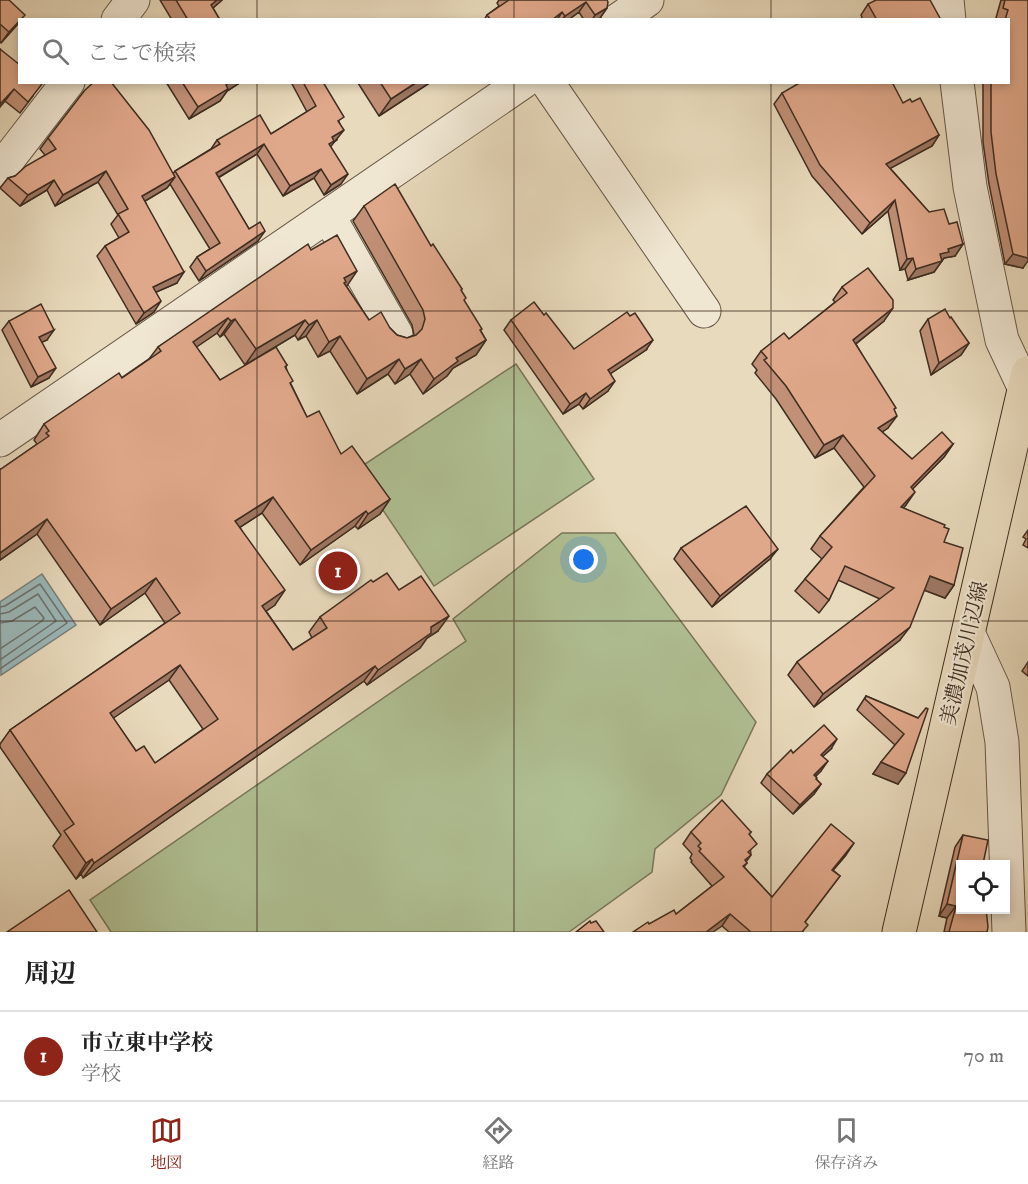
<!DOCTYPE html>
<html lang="ja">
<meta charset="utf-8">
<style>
body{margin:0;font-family:"IM FELL DW Pica","Noto Serif JP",serif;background:#f2f2f2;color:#222}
.controls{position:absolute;right:18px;bottom:18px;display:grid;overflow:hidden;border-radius:0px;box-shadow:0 3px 9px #0003}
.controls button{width:54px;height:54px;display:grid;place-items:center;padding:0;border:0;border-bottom:2px solid #e0e0e0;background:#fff;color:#222;font:30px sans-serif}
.you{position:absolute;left:584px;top:560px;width:21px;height:21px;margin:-15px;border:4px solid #fff;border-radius:50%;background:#1a73e8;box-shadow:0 0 0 9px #1a73e833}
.badge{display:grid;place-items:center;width:39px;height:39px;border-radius:50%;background:#8f2418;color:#fff;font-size:20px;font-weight:700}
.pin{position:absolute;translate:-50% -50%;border:3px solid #fff;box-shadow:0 2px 6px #0006}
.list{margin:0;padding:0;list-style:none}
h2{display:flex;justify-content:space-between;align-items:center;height:78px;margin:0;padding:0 24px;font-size:26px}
h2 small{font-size:20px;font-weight:400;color:#767676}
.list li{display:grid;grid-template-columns:39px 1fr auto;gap:18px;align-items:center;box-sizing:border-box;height:90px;padding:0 24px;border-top:2px solid #e0e0e0}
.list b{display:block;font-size:22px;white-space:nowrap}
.list p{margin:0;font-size:20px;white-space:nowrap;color:#767676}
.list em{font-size:20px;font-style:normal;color:#767676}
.icon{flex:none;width:33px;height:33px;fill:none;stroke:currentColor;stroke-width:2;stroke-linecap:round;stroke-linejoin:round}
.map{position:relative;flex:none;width:1028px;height:932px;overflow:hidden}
.search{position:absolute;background:#fff;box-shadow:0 3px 9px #0003;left:18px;right:18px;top:18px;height:66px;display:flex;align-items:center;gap:15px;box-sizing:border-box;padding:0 21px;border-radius:0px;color:#767676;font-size:22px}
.sheet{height:168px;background:#fff}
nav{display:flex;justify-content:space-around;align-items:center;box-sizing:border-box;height:84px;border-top:2px solid #e0e0e0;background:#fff;font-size:16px;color:#767676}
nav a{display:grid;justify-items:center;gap:3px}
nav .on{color:#8f2418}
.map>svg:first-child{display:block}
.green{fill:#b0c194;stroke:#78775a;stroke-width:1.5}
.water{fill:#9bb8ba;stroke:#76807d;stroke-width:1.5}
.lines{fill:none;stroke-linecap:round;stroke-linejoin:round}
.shore{stroke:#6d726e;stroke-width:1.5}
.minor-casing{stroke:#695848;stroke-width:35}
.major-casing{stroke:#3f2d21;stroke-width:35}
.minor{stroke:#f0e7d3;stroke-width:33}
.major{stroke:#e8dabc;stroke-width:33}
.wall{fill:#c19077;stroke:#3f2d21;stroke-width:1.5;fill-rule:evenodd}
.shaded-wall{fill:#9d7661;stroke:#3f2d21;stroke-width:1.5}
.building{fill:#e0a88a;stroke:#3f2d21;stroke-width:1.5;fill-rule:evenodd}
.grid{fill:none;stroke:#3f2d21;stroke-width:1.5;stroke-opacity:0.55}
.labels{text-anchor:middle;stroke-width:4.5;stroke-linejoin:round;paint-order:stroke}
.street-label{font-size:21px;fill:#3f2d21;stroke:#f0e7d3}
</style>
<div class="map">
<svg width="1028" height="932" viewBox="0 0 1028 932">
<rect width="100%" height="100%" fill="#e8dabc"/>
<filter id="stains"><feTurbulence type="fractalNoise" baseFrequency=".00333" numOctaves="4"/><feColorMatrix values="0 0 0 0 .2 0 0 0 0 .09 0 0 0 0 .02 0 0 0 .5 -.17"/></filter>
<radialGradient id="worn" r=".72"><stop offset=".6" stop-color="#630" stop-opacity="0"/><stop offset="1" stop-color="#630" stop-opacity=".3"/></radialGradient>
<g class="green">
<polygon points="516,364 594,479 434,586 356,470"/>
<polygon points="562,533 615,533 756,722 721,795 655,849 652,872 569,932 111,932 90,900 466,641 453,619"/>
</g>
<polygon class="water" points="42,574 76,625 1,675 0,602"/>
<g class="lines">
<g class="shore">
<polyline points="0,607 5,606 40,584 67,623 0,669"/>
<polyline points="0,614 9,612 38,594 56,621 0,660"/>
<polyline points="0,623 12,621 35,607 44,618 42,621 0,649"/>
</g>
<g class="minor-casing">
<g id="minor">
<polyline points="947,0 949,20"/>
<polyline points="118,20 133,0"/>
<polyline points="618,20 647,0"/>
<polyline points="547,82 704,311"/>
<polyline points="957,82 970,187 1002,340 1025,389"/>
<polyline points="0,170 68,82"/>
<polyline points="329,217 396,334"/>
<polyline points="0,440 523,82"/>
<polyline points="969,635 993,687 1002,742 1009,932"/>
</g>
</g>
<g class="major-casing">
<polyline id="major" points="899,932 1028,373"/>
</g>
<use href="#minor" class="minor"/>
<use href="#major" class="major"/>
</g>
<g class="wall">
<polygon points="0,0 21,20 1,43 0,42"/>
<polygon points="160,0 222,0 213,8 220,20 172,20"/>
<polygon points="499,0 607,0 607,8 600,18 597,20 584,20 579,12 568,20 484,20 487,15 499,6 497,3"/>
<polygon points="1001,0 1028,0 1023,268 1005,264 989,184 983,142 983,82 1008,82 1008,20 999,20 996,18"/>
<polygon points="868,4 941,20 863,20 861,15"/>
<polygon points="0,49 33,96 20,113 5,101"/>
<polygon points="166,82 241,82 227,91 220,101 189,119"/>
<polygon points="291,82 323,82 340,124 337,140 334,142 330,146 341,184 324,195 314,178 283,196 257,154 218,178 249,229 258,241 199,281 190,267 197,257 210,249 170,184 167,188 145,201 177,283 156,292 154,312 136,324 97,256 105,246 119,238 111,224 118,215 98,182 55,206 47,190 20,206 0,188 8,178 15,176 45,155 40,149 48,138 173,174 175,171 211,149 217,140 271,134 307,112"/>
<polygon points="358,82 431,82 379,116 358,83"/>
<polygon points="782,93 903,103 939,135 932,146 890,168 929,212 949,224 963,244 955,256 944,258 934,272 908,280 905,269 900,270 888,211 862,234 812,176 774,104"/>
<path d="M364,206l67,40 31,43 -1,2 3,10 22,39 -10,15 -23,13 -6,8 -24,18 -13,-20 -15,10 -7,-10 -31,20 -27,-43 -12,6 -12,-21 -8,4 -3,-5 -50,30 -21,-31 -4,3 -3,-4 -21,14 24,33 67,-15 -1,2 5,17 16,33 34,37 49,45 -10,15 -22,15 -3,-3 -55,39 -38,-52 -22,14 35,78 -9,6 27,39 19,-12 -3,-6 11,-15 53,-35 26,8 39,41 -11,7 -7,10 -53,37 -3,-4 -281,197 -2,-4 -5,5 -23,-33 8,-11 -61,-88v-3l10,-14 155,-107 -20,-30 -45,32 -63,-91 -37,26v-91h1l36,-25 -3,-4 10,-16 78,-46 27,-19 9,-12 153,-97 35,36 23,34 21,8 7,7 10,3 7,-3 -2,-10 -59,-104zM169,680l34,49 -48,34 -19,-12 -23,-33z"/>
<polygon points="842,287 884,321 856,344 894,410 888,428 882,432 912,459 953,444 944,457 912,489 906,505 903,508 944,527 944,542 954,585 945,598 924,590 900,640 814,707 788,675 797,662 880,599 838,580 829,600 819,613 795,591 805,579 822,559 811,549 820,536 864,487 834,448 815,458 776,399 755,373 757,370 752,364 761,351 789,339 835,302 833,300"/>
<polygon points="544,315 574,349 646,350 611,373 608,391 583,409 579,404 563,414 504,330 511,320"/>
<polygon points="950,318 969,343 961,355 931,375 920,331 928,319"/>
<polygon points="9,321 47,340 42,342 49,378 31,387 2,330"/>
<polygon points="1028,530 1028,548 1023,545 1026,539 1023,537"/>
<polygon points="681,548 770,559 712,607 674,559"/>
<polygon points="1028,662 1028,676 1022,671"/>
<polygon points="866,696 918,718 898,784 873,774 895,745 857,710"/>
<polygon points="831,749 823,756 821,771 816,776 816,779 821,784 814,794 793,814 761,783 767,774 793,753"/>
<polygon points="691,832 751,832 749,835 751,855 746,862 747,863 744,867 772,897 846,855 833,870 840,876 805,922 803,932 729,932 722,926 649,924 676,914 712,886 691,862 692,861 690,858 692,854 683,844"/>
<polygon points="963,835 960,864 989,909 986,914 987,932 944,932 947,918 939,916 955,847"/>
</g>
<g class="shaded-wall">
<polygon points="217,0 222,0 203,17 211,5"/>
<polygon points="586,2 579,12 568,20 562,20 565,16"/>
<polygon points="607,8 600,18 597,20 592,20 595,15"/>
<polygon points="562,12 557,20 552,20"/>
<polygon points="20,21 17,25 1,43 9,32"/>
<polygon points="229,82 241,82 227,91 220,101 189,119 198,107"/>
<polygon points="417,82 431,82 379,116 391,99"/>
<polygon points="14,89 5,101 0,107 0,104"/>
<polygon points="344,130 328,150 322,154 332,137"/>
<polygon points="939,135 932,146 878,175 886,164"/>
<polygon points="264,144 257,154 209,183 216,173"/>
<polygon points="321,169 314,178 283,196 290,186"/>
<polygon points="106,171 98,182 55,206 63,195"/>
<polygon points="348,174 341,184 324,195 331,185"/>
<polygon points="175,177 167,188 135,207 142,196"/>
<polygon points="54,180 47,190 20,206 28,195"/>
<polygon points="895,200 888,211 862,234 870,223"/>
<polygon points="265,231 258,241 199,281 206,271"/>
<polygon points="963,244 955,256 944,258 934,272 908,280 916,269 948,249"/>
<polygon points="1013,254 1028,258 1028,261 1023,268 1005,264"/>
<polygon points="913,258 905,269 900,270 907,259"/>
<polygon points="357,271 347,286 341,289 344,278"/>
<polygon points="184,272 177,283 145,297 153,287"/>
<polygon points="161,301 154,312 136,324 144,313"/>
<polygon points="893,308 884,321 844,353 853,340"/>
<polygon points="228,318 217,333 182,357 193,342"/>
<polygon points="235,319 224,334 220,337 231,321"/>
<polygon points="305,320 295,335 245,365 256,349"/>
<polygon points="317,320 306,336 298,340 309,325"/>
<polygon points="54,330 47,340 33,346 39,337"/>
<polygon points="340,336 330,351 318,357 329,342"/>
<polygon points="486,340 476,355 453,368 447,376 423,394 434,379 456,358"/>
<polygon points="653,340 646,350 601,380 608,370"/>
<polygon points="969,343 961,355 931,375 939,363"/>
<polygon points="399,359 388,374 357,394 367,379"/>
<polygon points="421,359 410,374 395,384 405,369"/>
<polygon points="56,368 49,378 31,387 38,377"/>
<polygon points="615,381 608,391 583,409 590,399"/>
<polygon points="586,393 579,404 563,414 570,404"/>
<polygon points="897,416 888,428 869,441 878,428"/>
<polygon points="843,435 834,448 815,458 824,445"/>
<polygon points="953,444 944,457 902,500 911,487"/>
<polygon points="915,492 906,505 892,520 901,507"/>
<polygon points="273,497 262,513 225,537 235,521"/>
<polygon points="390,499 380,514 358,529 368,514"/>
<polygon points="366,511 355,526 300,565 311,550"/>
<polygon points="47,519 37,534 0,560 0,553"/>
<polygon points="778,549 770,559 712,607 720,596"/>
<polygon points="930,576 954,585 945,598 921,589"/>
<polygon points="156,578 145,593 100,625 111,609"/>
<polygon points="285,590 275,605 252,621 262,606"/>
<polygon points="449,616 438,631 427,638 420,648 367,685 378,670 431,627"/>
<polygon points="910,627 900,640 814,707 823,694"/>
<polygon points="180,665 169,680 99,728 110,713"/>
<polygon points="375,666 364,681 83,878 94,863"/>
<polygon points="837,739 831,749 814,764 821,755"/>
<polygon points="828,761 821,771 807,784 814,775"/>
<polygon points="881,762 906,773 898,784 873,774"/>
<polygon points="821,784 814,794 793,814 800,805"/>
<polygon points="854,843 846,855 824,881 832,870"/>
<polygon points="92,859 81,874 76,879 86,863"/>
<polygon points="947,904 956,906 947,918 939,916"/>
<polygon points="730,914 722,926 713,932 706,932"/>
</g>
<g class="building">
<polygon points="0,0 9,0 25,15 9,32 0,24"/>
<polygon points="176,0 217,0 211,5 220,20 188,20"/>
<polygon points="509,0 607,0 608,2 607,8 595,15 586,2 565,16 562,12 552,20 491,20 487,15"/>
<polygon points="876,0 930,0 941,20 877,20 868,4"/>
<polygon points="1005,0 1028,0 1028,258 1013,254 996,174 991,132 991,82 1008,82 1008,20 1005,20 1008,10 1003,8"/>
<polygon points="0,49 20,65 20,82 39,82 42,84 28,102 14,89 0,104"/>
<polygon points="94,82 111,82 149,130 175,177 142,196 184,272 153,287 161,301 144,313 105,246 129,232 118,214 128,209 106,171 63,195 54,180 28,195 8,178 15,176 26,166 56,149 48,138 85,90"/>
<polygon points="182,82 229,82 226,85 228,89 198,107"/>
<polygon points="303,82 323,82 344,117 338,121 344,130 332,137 334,141 329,144 348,174 331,185 321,169 290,186 264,144 216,173 249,229 260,222 265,231 206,271 197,257 220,243 175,171 220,144 217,140 260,115 271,134 316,106"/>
<polygon points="380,82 417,82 391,99"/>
<polygon points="801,82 892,82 903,103 910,99 912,102 920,98 939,135 886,164 929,212 944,209 949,224 957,222 963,244 948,249 949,252 940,254 942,261 916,269 913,258 907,259 895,200 870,223 820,165 782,93"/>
<path d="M395,184l36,62 2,-2 29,45 -1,1 5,8 -2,2 18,29 -2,1 6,10 -30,18 2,3 -24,18 -13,-20 -16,10 -6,-10 -32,20 -27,-43 -11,6 -12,-22 -8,5 -4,-5 -49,29 -21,-30 -4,2 -3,-3 -35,24 27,38 56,-33 11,18 -2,2 8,14 -3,2 17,34 12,-6 22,43 11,-8 38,53 -22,15 -2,-3 -55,39 -38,-53 -38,24 50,69 -23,16 31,44 34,-22 -7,-11 51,-37 2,2 14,-9 12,17 22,-14 28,40 -18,11v6l-53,37 -3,-4 -281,197 -2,-4 -6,4 -22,-32 10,-7 -64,-94 170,-117 -24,-35 -45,31 -64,-90 -47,34v-84h1l48,-33 -3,-3 3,-2 -5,-7 75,-51 3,5 39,-27 -3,-4 150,-103 3,6 26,-15 20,36 -13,7 2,4 -2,1 25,37 12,-8 9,16 7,7 10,3 9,-3 6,-6 3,-10 -2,-9 -59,-104zM180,665l38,54 -63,44 -11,-17 -8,5 -26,-38z"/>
<polygon points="868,268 893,300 893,308 853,340 896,408 894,409 897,416 878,428 912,459 942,432 953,444 911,487 915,492 901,507 945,525 944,527 949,529 944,542 963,548 954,585 930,576 910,627 823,694 797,662 894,588 845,566 829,600 805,579 832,547 820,536 875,476 843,435 824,445 786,386 764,360 767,358 761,351 784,333 789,339 847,293 842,287"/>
<polygon points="534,302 544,315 546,313 574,349 627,312 630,316 635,313 653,340 608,370 615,381 590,399 586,393 570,404 511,320"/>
<polygon points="41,304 54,330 39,337 56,368 38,377 9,321"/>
<polygon points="945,309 950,318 951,317 969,343 939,363 928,319"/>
<polygon points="746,506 778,549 720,596 681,548"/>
<polygon points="866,696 918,718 926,708 928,709 906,773 881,762 904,734 865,699"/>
<polygon points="824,725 837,739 821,755 828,761 814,775 817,778 816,779 821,784 800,805 767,774 791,750 793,753"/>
<polygon points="722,800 751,832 749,834 757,844 748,852 751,855 745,860 747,863 743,866 772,897 831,824 854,843 832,870 840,876 805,922 808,925 802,932 751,932 730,914 706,932 633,932 648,922 649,924 674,910 676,914 724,877 699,851 701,849 698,846 701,843 691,832"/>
<polygon points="963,835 988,840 983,864 960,864 960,909 986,909 988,927 987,932 949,932 956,906 947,904"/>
<polygon points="69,890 97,932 7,932"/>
<polygon points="590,921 591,923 596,921 604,932 576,932"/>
</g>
<path class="grid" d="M257,0v20M514,0v20M771,0v20M257,82v850M514,82v850M771,82v850M0,311h1028M0,621h1028"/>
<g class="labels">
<g class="street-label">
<text transform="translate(964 653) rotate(-77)" y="7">美濃加茂川辺線</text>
</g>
</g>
<rect width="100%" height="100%" filter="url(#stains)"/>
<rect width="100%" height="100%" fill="url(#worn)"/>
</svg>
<div class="controls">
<button><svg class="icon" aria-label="locate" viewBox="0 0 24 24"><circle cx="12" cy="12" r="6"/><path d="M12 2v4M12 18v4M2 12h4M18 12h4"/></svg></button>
</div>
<div class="you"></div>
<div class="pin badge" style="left:338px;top:571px">1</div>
<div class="search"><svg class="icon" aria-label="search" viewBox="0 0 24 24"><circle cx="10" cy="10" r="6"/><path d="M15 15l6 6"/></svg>ここで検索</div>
</div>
<section class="sheet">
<h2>周辺<small></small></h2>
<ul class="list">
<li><span class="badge">1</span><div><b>市立東中学校</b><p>学校</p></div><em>70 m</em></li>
</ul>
</section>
<nav>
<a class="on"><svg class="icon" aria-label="map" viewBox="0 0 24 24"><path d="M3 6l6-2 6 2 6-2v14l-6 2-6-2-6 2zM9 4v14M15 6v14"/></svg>地図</a>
<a><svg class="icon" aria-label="directions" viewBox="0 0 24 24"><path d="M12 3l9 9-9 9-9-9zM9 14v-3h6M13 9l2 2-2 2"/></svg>経路</a>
<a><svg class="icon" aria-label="saved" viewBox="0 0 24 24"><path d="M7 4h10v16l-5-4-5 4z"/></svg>保存済み</a>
</nav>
